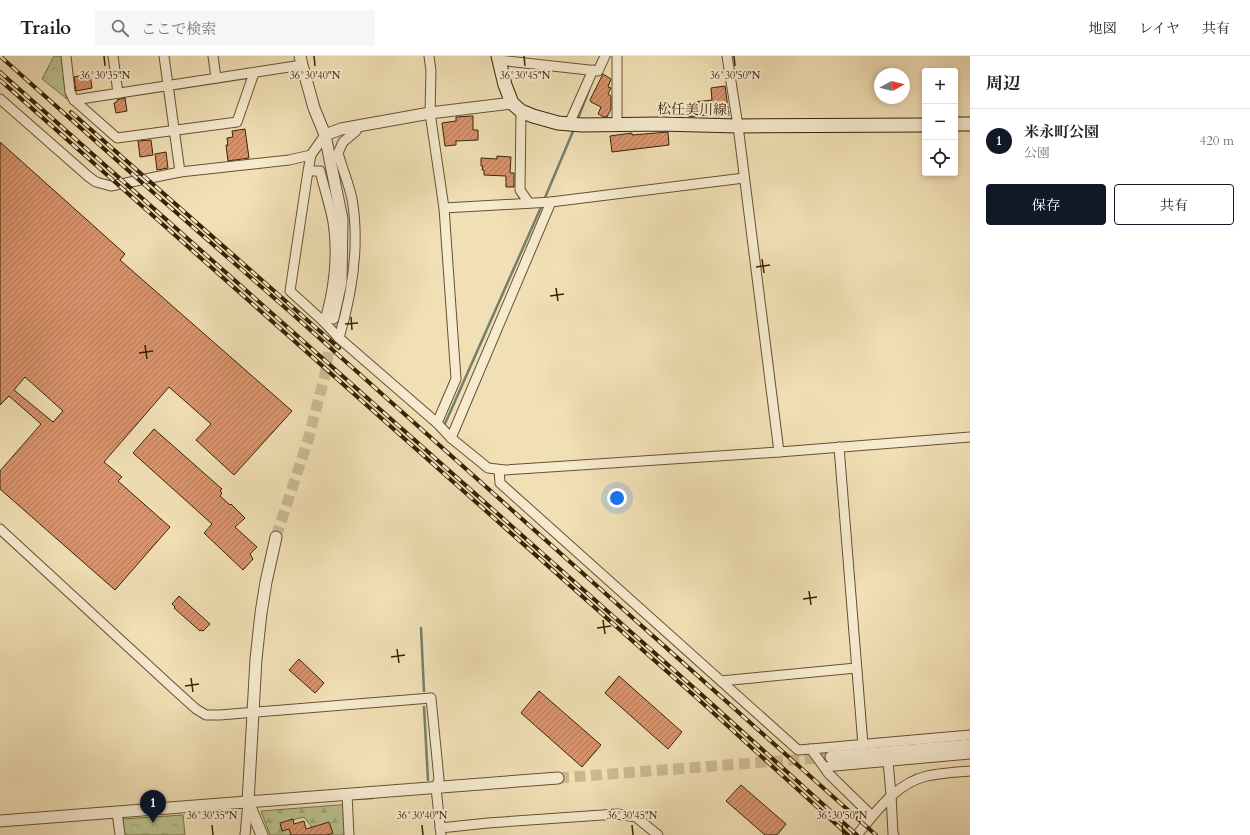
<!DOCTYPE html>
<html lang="ja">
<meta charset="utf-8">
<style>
body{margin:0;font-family:Cardo,"Noto Serif JP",serif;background:#f6f6f6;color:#202124}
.controls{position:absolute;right:12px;top:12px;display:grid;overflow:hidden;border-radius:4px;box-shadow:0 2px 6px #0003}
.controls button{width:36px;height:36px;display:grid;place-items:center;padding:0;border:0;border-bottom:1px solid #e0e0e0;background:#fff;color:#202124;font:20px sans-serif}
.compass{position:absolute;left:874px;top:12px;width:36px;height:36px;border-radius:50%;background:#fff;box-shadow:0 2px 6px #0003;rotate:82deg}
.you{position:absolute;left:617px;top:442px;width:14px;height:14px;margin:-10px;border:3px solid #fff;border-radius:50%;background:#1a73e8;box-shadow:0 0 0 6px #1a73e833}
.badge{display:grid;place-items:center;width:26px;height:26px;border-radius:50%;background:#111827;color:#fff;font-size:13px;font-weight:700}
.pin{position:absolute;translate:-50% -33px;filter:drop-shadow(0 1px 2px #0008)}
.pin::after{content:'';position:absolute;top:21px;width:14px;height:12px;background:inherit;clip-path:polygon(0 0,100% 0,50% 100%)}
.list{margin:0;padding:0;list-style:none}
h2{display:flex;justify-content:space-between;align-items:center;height:52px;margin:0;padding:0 16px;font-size:17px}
h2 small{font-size:13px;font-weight:400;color:#757577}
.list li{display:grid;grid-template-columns:26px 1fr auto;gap:12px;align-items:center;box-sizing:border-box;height:64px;padding:0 16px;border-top:1px solid #e0e0e0}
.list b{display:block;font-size:15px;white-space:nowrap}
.list p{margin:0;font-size:13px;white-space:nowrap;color:#757577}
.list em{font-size:13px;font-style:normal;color:#757577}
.actions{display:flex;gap:8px;padding:12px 16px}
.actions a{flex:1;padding:9px 0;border:1px solid #111827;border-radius:4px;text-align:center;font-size:14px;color:#111827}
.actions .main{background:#111827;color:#fff}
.icon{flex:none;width:22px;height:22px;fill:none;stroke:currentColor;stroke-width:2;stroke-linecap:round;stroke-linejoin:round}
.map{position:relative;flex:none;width:970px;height:779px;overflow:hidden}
header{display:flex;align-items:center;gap:24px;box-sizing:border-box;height:56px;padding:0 20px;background:#fff;border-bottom:1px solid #e0e0e0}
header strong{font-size:19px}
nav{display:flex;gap:22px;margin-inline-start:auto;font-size:14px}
.search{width:280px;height:36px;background:#f6f6f6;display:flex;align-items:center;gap:10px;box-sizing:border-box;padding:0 14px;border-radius:4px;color:#757577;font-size:15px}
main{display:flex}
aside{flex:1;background:#fff}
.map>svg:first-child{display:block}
.forest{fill:url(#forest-firs);stroke:#79724a}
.park{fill:url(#park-crowns);stroke:#79724a}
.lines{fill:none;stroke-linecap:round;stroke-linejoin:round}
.stream{stroke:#737f6e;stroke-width:2.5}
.building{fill:url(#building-hatch);stroke:#382306;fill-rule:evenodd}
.tertiary-tunnel{stroke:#ccb992;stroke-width:11;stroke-dasharray:11 5.5;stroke-linecap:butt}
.minor-casing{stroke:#665232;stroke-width:11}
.tertiary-casing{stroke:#665232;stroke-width:13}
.secondary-casing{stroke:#382306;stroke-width:15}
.minor{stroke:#f6eacf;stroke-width:9}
.tertiary{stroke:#f6eacf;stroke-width:11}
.secondary{stroke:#f6eacf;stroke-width:13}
.rail-casing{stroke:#382306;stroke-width:4}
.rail{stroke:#f6eacf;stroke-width:2.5;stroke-dasharray:8;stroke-linecap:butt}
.ticks{fill:none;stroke:#382306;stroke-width:1.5}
.labels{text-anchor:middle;stroke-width:4;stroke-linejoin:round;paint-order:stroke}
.street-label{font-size:14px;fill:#382306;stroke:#f6eacf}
.ticks-label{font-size:10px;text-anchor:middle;fill:#382306;stroke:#f6eacf;stroke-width:4;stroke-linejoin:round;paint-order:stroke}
</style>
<header>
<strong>Trailo</strong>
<div class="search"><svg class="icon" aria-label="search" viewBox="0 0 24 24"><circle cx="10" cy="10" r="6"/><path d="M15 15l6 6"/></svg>ここで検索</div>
<nav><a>地図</a><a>レイヤ</a><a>共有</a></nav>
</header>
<main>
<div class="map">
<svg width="970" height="779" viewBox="0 0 970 779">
<defs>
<pattern id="forest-firs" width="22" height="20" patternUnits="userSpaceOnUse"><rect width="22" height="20" fill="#bac28d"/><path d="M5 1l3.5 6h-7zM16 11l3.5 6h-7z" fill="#a1a678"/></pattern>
<pattern id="park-crowns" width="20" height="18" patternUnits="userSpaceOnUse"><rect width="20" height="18" fill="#bac28d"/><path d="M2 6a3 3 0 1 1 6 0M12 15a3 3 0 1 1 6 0" fill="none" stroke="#a1a678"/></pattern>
<pattern id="building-hatch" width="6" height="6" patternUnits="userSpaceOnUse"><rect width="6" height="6" fill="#d8946e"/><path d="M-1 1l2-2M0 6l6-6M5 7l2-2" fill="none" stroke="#b07858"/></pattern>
</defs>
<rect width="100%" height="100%" fill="#f1dfb5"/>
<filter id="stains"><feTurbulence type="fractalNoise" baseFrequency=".005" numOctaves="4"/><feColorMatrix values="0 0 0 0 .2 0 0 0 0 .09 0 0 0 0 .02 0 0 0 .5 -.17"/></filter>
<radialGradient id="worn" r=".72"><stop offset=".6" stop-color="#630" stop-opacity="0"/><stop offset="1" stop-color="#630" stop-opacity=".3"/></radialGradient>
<polygon class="forest" points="351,748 351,779 318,779 304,761 289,765 292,779 270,779 261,755"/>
<g class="park">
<polygon points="54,0 62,0 67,43 42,23"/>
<polygon points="183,759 185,779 124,779 123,763"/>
</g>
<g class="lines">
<g class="stream">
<polyline points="577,65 589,34"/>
<polyline points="544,144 574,73"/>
<polyline points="444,370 542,149"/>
<polyline points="421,572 424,635"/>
<polyline points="424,651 428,724"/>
<polyline points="355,743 373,742"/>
</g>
</g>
<g class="building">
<polygon points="90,18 92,32 76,35 74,21"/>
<polygon points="603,18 611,23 608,31 611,32 608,38 611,40 611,53 607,61 604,61 598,58 601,51 591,46 590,44"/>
<polygon points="725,30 729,59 715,61 714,58 689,61 687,47 712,44 711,32"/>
<polygon points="125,42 127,55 116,57 114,47 117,46 117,44"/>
<polygon points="473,60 473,74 478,74 478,84 456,85 456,89 445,90 442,67 456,65 456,61"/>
<polygon points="245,73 249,102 228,105 226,89 228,89 227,82 233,81 232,75"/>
<polygon points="668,76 669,89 612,96 610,80 632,77 632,79"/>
<polygon points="151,84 153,99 140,101 138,85"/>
<path d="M0,86l125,112 -5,6 172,151 -58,64 -38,-35 15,-16 -42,-37 -65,75 18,15 -4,4 52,46 -55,63 -115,-101v-18l41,-47 -32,-28 -9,9zM25,321l38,34 -10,11 -39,-32z"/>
<polygon points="166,96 168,112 157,114 155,98"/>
<polygon points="497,100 511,101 510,117 514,117 514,131 506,131 506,120 484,119 484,114 482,114 483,110 481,110 481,102 497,103"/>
<polygon points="154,373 222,433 220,435 222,437 220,440 230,449 231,448 245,462 235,471 257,491 250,498 253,503 243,514 204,477 212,468 133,397"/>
<polygon points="179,540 210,568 203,575 201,574 200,575 174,552 175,551 172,548"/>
<polygon points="299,603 324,627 315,637 289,614"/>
<polygon points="619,620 682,676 668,693 605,637"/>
<polygon points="539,635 601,689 582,711 521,657"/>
<polygon points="741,729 786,768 777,779 765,779 726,745"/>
<polygon points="293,763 294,768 304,765 306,773 329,766 333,777 327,779 291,779 289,773 282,775 280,767"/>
</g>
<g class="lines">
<g class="tertiary-tunnel">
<polyline points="276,481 308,384 325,319 333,265"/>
<polyline points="558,722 831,701"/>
</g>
<g class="minor-casing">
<g id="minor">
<polyline points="66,0 70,36 74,44 117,82 237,66 254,17"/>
<polyline points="113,0 118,37"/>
<polyline points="164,0 180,116"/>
<polyline points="213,0 216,22"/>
<polyline points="429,0 431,15 430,57 444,152 456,323 437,367"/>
<polyline points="617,0 617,68"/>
<polyline points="727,0 738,70 779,396"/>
<polyline points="498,4 598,15 605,0"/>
<polyline points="0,43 89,121 96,126 111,130 180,116 289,104 311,99"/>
<polyline points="74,44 302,9"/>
<polyline points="521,55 520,134 529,147"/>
<polyline points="569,68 593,14"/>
<path d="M308,115h12c4,17 10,34 13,51 5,32 1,70 -9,100l-34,-31 18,-120 3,-16 14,-20"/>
<polyline points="444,152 551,146"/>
<polyline points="324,266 339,282 437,367 451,382 488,412 505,414 779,396 970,381"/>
<path d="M339,282c13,-44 21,-93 13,-139 -3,-15 -10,-31 -14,-46l5,-11 13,-11 -1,-4"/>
<polyline points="451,382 551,146 744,122"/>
<polyline points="839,391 863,689"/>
<polyline points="499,414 500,427 798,694 811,693"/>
<polyline points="0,473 175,634 196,653 206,659 220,659 431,642 439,723 436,732 441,779"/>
<polyline points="721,625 856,612"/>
<polyline points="888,705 891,739 893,778 894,779"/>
<polyline points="824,711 970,698"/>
<polyline points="347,738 349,779"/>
<polyline points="117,756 120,779"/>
<polyline points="872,760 829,718 811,693 970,679"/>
<polyline points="440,772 488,767 617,758 636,761 658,779"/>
<polyline points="245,779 248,747"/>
<path d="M857,779c19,-23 39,-52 70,-59 13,-3 29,-4 43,-5"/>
</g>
</g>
<g class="tertiary-casing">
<g id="tertiary">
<polyline points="300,0 302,9 314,52 325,79 342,163 341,226 333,262"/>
<polyline points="325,79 341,73 430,57 512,47"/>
<polyline points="831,701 970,689"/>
<polyline points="0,765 558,722"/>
<polyline points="262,779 248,746 256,603 261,557 266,526 276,481"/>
</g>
</g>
<g class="secondary-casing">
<g id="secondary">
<polyline points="498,0 505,29 512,47 521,55 533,60 558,67 582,69 660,68 738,70 925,69"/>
<polyline points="955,68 970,68"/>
</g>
</g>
<use href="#minor" class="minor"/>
<use href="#tertiary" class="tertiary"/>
<use href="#secondary" class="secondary"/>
<g class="rail-casing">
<g id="rail">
<polyline points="0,0 139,124 289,255 876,779"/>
<polyline points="0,16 702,639 857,779"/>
<polyline points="0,24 698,643 848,779"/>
<polyline points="71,56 339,292"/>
</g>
</g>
<use href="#rail" class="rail"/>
</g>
<path class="ticks" d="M104,0l1,10M314,0l1,10M524,0l1,10M734,0l1,10M762,203l2,14M756,211l14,-2M556,232l2,13M550,240l14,-2M351,261l1,13M345,268l13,-1M145,289l2,14M139,297l14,-2M809,535l2,14M803,543l14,-2M603,564l2,14M597,572l14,-2M397,593l2,14M391,601l14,-2M191,622l2,14M185,630l14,-2M212,769l1,10M422,769l1,10M632,769l1,10M842,769l1,10"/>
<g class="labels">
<g class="street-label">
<text transform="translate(692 53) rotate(1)" y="5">松任美川線</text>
</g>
</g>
<g class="ticks-label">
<text x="105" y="23">36°30'35"N</text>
<text x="315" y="23">36°30'40"N</text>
<text x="525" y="23">36°30'45"N</text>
<text x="735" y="23">36°30'50"N</text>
<text x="212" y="763">36°30'35"N</text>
<text x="422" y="763">36°30'40"N</text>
<text x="632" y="763">36°30'45"N</text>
<text x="842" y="763">36°30'50"N</text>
</g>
<rect width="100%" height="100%" filter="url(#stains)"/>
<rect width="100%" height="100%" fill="url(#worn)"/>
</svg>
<div class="controls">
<button>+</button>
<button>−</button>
<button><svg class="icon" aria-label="locate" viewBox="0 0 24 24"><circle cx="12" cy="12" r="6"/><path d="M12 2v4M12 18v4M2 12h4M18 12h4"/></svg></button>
</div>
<svg class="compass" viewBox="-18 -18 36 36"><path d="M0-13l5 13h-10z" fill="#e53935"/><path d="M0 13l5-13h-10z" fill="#757577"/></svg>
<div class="you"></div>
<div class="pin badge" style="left:153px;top:767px">1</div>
</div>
<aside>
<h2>周辺<small></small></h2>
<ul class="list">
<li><span class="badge">1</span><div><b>米永町公園</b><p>公園</p></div><em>420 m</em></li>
</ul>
<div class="actions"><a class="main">保存</a><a>共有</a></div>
</aside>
</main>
